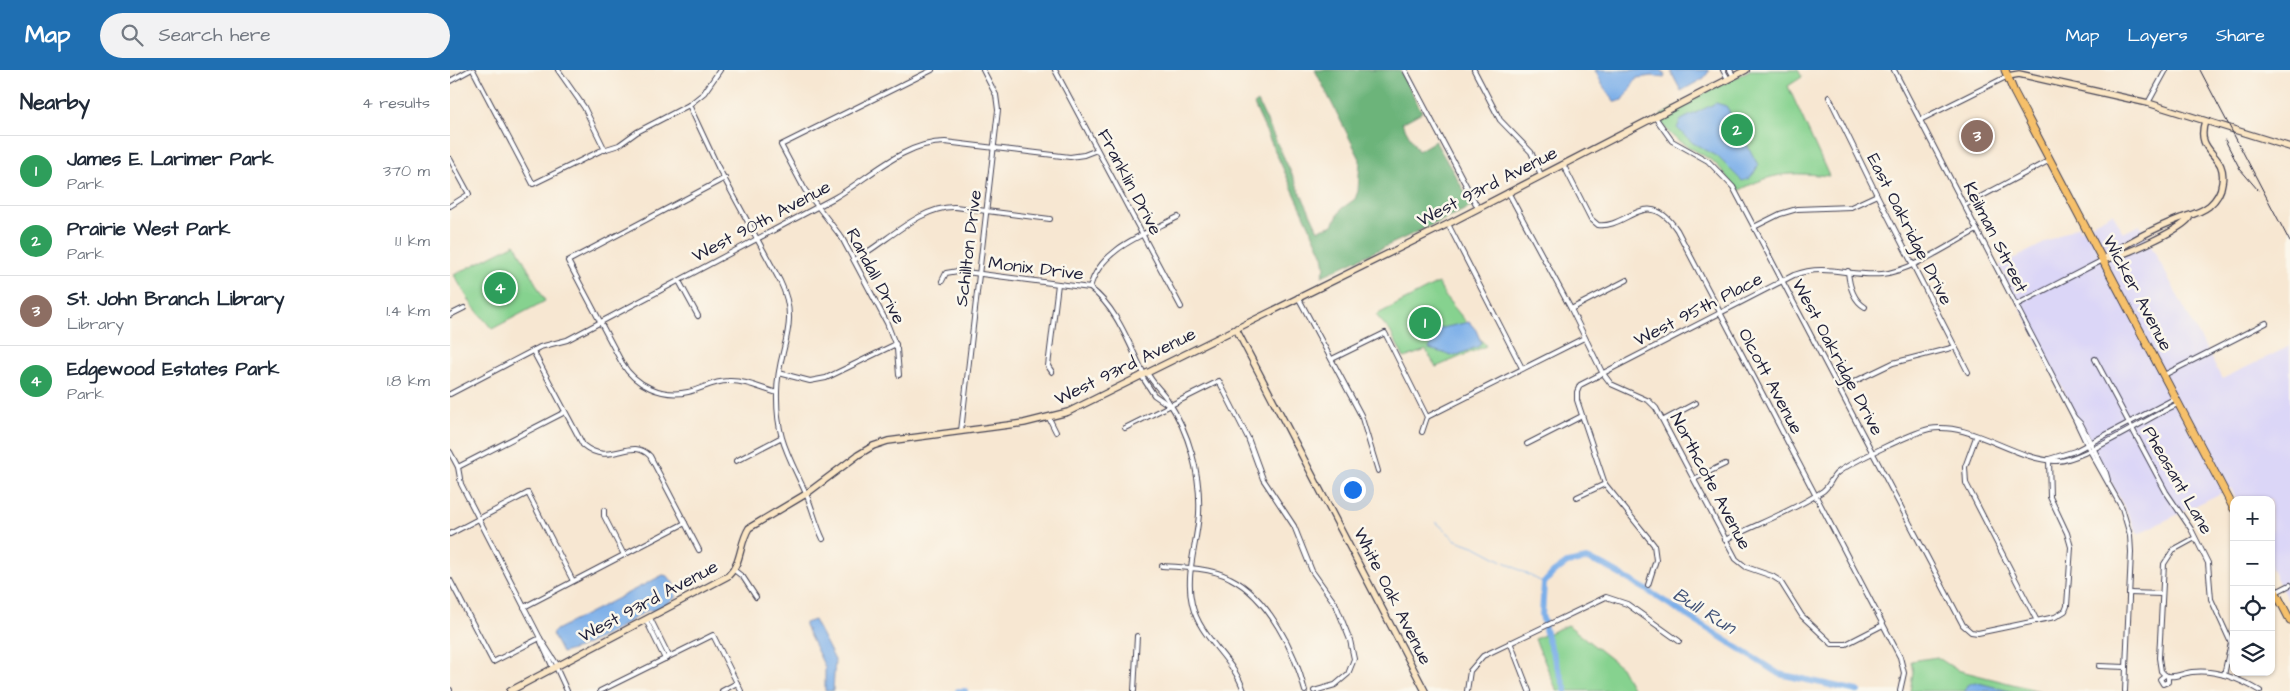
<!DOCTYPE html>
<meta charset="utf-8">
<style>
body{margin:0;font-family:"Architects Daughter",sans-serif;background:#f2f2f3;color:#1f2937}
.controls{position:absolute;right:15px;bottom:15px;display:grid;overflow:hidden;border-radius:10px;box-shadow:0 1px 4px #0004}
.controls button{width:45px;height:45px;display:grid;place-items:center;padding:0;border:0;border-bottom:1px solid #e0e1e3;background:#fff;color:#1f2937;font:25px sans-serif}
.you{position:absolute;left:902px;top:419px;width:18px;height:18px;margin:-12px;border:4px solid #fff;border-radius:50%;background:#1a73e8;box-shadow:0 0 0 8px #1a73e833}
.badge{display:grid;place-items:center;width:32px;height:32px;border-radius:50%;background:#1f6fb2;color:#fff;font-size:16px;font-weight:700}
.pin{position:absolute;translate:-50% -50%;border:2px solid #fff;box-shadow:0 1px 5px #0006}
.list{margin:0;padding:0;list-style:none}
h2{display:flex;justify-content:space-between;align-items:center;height:65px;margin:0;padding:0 20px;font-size:21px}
h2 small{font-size:16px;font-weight:400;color:#747a83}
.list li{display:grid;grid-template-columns:32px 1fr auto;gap:15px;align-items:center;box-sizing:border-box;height:70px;padding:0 20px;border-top:1px solid #e0e1e3}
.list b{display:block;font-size:19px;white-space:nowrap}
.list p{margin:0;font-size:16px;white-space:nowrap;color:#747a83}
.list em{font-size:16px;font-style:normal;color:#747a83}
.icon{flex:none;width:28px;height:28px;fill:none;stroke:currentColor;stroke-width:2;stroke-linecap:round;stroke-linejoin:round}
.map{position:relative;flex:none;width:1840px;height:621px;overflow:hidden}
header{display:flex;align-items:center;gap:30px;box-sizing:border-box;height:70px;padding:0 25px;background:#1f6fb2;color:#fff}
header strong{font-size:24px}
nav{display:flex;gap:28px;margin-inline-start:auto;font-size:18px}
.search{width:350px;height:45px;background:#f2f2f3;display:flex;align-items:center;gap:12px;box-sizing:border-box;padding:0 18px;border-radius:28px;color:#747a83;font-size:19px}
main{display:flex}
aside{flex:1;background:#fff}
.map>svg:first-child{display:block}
.built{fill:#dbd6f7}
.green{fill:#86d28f;stroke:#547a65}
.forest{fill:#6cb47a;stroke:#476b5a}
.water{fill:#7cafe9;stroke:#4f6892}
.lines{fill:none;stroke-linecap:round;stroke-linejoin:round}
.stream{stroke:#7cafe9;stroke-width:1}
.river{stroke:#7cafe9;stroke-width:6}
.street-casing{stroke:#424052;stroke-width:6}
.secondary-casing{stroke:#424052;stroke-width:8}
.highway-casing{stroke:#424052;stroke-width:9}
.street{stroke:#fff;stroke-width:4}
.secondary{stroke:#fbe6c4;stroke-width:5.5}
.highway{stroke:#f6c06b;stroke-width:7}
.rail{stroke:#22223b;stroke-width:1}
.labels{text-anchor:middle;stroke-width:5;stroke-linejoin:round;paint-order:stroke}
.street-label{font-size:18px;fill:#22223b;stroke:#fbf7ec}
.water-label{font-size:19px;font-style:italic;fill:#425378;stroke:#fbf7ec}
</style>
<header>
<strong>Map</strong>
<div class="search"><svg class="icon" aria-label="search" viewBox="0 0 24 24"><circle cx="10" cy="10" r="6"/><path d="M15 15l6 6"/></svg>Search here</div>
<nav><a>Map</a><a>Layers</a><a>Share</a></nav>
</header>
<main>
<aside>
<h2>Nearby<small>4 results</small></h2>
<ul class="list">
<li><span class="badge" style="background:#2e9e5b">1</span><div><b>James E. Larimer Park</b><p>Park</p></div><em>370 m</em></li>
<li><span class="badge" style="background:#2e9e5b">2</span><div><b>Prairie West Park</b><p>Park</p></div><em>1.1 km</em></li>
<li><span class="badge" style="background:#8d6e63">3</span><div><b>St. John Branch Library</b><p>Library</p></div><em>1.4 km</em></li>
<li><span class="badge" style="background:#2e9e5b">4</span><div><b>Edgewood Estates Park</b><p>Park</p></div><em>1.8 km</em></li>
</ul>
</aside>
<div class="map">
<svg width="1840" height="621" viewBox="0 0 1840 621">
<rect width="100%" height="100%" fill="#fbf7ec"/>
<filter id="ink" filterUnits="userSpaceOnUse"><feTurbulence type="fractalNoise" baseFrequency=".02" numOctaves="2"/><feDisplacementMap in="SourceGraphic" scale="10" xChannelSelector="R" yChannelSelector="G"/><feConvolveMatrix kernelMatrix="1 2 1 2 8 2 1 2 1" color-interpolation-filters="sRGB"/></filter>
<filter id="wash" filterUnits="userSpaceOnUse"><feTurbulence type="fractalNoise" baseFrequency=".0096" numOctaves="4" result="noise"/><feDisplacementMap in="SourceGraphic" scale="20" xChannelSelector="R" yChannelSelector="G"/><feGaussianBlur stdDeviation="1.12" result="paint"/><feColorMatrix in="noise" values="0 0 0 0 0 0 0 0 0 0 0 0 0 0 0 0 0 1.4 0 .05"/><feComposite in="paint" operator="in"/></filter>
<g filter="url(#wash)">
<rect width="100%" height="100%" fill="#f7e7d2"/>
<polygon class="built" points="1663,143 1673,163 1690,155 1772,309 1840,276 1840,535 1821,498 1821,430 1787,430 1781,418 1688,464 1549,196 1628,156 1630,160"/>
<g class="green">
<path d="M1300,0h48l4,7 -14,9 41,90c-40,-4 -55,-4 -91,15 -8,-11 -16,-22 -26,-30 -22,-15 -35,-16 -52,-39l1,-7z"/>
<polygon points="65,174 95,231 42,259 22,235 4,205"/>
<polygon points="988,213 995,226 1036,276 986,297 976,280 954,288 940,261 926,245"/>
<polygon points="1118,555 1171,597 1184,621 1107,621 1085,569"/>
<polygon points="1487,587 1507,600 1590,621 1460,621 1463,603 1461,591"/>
</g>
<polygon class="forest" points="865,0 950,0 972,42 952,53 968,81 985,71 1023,136 872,206 875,197 873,186 804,35 808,32 868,160 883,155 891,139 905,129 908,121 910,89"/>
<g class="water">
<polygon points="1145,0 1212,0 1215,6 1214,8 1202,6 1187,8 1173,30 1165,32 1153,16"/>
<polygon points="1223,0 1260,0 1254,8 1231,21 1221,2"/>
<path d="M1266,33l10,3 32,59c-3,8 -7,14 -16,16l-25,-25 -24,-13 -16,-15 4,-8z"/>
<polygon points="1019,252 1026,260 1031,272 1029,276 1005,286 979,279 988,259"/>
<polygon points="213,505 218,506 224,514 226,527 211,539 196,541 164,561 129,578 112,583 102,564 106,560"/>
<polygon points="364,550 385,590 383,621 375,621 375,597 355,556 355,553"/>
<polygon points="1525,612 1559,621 1514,621 1517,615"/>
</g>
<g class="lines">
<polyline class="stream" points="986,452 1006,470 1026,477 1094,513"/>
<g class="river">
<polyline points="508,621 515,621"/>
<polyline points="1116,621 1097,567 1092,545 1094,513 1103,503 1117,493 1137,489 1155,496 1195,519 1329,604 1408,621"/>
</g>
</g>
</g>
<g filter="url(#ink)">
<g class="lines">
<g class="street-casing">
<g id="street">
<polyline points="23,0 83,114 150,81 169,75 187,62 239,35 254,23 270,0"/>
<polyline points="108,0 134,37 155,80"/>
<polyline points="605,0 731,237"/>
<polyline points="955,0 1028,138"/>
<polyline points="1024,0 1050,50 1081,82 1091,105"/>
<polyline points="1273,0 1278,9"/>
<polyline points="1280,0 1284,7"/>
<polyline points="1444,0 1624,347 1639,379 1672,438 1680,465 1681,482 1675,621"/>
<polyline points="0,11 20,0"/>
<polyline points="1379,27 1427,125 1518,302"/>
<polyline points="1698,33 1716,0"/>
<path d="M239,35l29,62 62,114c22,45 -3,67 -3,111 -1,48 12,63 30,104 6,14 9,29 16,43"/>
<polyline points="1205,47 1222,71 1258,91 1283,117 1513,555 1521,562 1528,563 1605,547 1615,541 1617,536 1621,477 1617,463 1600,427 1599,389"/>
<polyline points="1470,50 1554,8"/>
<polyline points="0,89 19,124 0,136"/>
<path d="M1113,94l28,55 7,6c29,4 49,-40 79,5l223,427 4,16 -4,18"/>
<path d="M275,108l-157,83 54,102c13,22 40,35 66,29 14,-3 25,-11 40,-11 17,-1 34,8 49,12"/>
<polyline points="1058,122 1121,239 1152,302 1161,314 1199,331 1206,338 1286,489 1296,497 1322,506 1330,511 1352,546 1382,574 1396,574 1433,555"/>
<polyline points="1515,135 1600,90"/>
<polyline points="998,154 1072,298"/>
<polyline points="1304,157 1330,144 1347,139 1401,137 1427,125"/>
<path d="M404,190c31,-16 65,-54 101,-53l95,12"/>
<path d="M1398,201c1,13 5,29 17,36"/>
<polyline points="229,211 248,246"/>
<path d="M492,211l4,-8 12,-2 132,17c27,20 39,56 54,86"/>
<path d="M640,218c9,-39 55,-54 88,-71"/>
<polyline points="848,227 911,345 928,401"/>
<polyline points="1566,235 1653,190"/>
<polyline points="1121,239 1177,210"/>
<polyline points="0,245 14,238"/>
<path d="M83,281l50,94c28,23 47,-9 67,11l49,94"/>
<polyline points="882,289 935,263 977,347 972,362"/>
<polyline points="1645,289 1716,422 1741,459 1758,493 1761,529 1781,573 1774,605"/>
<polyline points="602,302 598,296 608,214"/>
<path d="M697,302c5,11 14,18 20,27 22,33 34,75 32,115 -2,30 -14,60 -7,90 8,35 41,53 52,87"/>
<polyline points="329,303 360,311 376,308 446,274"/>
<polyline points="449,305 447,279 437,253 392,168 355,120 331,75 482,0"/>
<polyline points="691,305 704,325 720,336"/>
<polyline points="1714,305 1816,253"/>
<polyline points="1389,319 1443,293 1505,277"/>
<path d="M0,324l90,-47 27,-7 267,-142c34,-19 69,-56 111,-56l125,15 14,-2 13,-5"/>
<polyline points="977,347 1134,268"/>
<polyline points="1624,347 1631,354 1656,403 1658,410"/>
<polyline points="599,348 606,362"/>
<polyline points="1214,350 1246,333"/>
<polyline points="675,358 769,311 798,368 813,409 844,456 862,501 886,535 900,570 904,589 898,604 885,615 864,621"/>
<polyline points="511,361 548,40 546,25 533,0"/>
<polyline points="1526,367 1515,397 1516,413 1587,551"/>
<polyline points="1077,374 1132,346"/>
<polyline points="0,382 8,397 11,414 90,568 108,596"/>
<polyline points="1599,389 1625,381 1726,328"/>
<polyline points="286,391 330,368"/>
<polyline points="8,397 115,342"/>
<polyline points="1244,409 1275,394"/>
<polyline points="1127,427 1155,414"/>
<polyline points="154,440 154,446 174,485"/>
<polyline points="0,464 78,423 123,511"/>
<path d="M1275,470c32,-16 68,-29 98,-49 7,-5 8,-13 14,-18 14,-11 75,-40 92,-44 41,-8 84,30 126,32 24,2 97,-46 123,-57"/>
<path d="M712,496c20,1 50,2 68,12 38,19 65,73 75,113"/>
<polyline points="284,500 293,507 306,527"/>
<polyline points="0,510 43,592 90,568"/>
<path d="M1198,515l8,-25 -2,-15 -49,-61 -28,-84v-8l3,-7 214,-110c33,-12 56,2 88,-1 30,-3 68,-30 95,-44"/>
<polyline points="1826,522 1840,515"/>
<polyline points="1679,523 1712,524"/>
<polyline points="74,537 235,453"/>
<polyline points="200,548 219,586"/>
<polyline points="196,550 215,589"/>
<polyline points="91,572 103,598"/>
<polyline points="1060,572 1079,621"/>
<polyline points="1649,596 1676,597"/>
<polyline points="106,597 117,621"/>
<polyline points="1715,605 1711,601 1709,588 1714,494 1723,480 1745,468"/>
<path d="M1715,605c8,4 18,-2 27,-3 24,-3 48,7 68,19"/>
<polyline points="1715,605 1710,609 1713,614 1718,612 1718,607"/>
<polyline points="0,620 0,621"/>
<polyline points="150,621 263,565 291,621"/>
<polyline points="272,621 287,613"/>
<polyline points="684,621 687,566"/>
<polyline points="1017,621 1020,601 1033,586 1156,527 1177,534 1229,571"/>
</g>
</g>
<g class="secondary-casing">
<g id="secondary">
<polyline points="1558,6 1569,4 1698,33 1840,77"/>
<path d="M1655,189c16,-2 76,-29 84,-41"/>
<path d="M1653,190c20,-16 54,-33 78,-42 10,-3 19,-5 28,-12 7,-6 12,-14 13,-23 6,-31 -28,-28 -17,-62"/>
<polyline points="786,259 975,621"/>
<path d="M60,621l218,-115c14,-13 11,-32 21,-48l57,-34 52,-39 15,-9 15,-5 136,-18 44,-11 380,-188 298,-154"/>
</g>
</g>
<g class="highway-casing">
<g id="highway">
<polyline points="1555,0 1564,22 1784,439"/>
<polyline points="1821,513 1840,550"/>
</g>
</g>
<use href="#street" class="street"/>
<use href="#secondary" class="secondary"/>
<use href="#highway" class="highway"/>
<g class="rail">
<polyline points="1750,0 1840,172"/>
<polyline points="1775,70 1790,99 1808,120"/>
</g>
</g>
</g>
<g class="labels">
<g class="street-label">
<text transform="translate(680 112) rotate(62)" y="6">Franklin Drive</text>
<text transform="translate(1037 116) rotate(-27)" y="6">West 93rd Avenue</text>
<text transform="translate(311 151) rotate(-28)" y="6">West 90th Avenue</text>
<text transform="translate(1460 159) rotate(63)" y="6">East Oakridge Drive</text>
<text transform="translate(1546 167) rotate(63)" y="6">Keilman Street</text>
<text transform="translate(518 178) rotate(-83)" y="6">Schillton Drive</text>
<text transform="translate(586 198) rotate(7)" y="6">Monix Drive</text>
<text transform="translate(426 206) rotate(62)" y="6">Randall Drive</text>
<text transform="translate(1688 223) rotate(62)" y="6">Wicker Avenue</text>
<text transform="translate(1248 239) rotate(-27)" y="6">West 95th Place</text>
<text transform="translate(1388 287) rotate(62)" y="6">West Oakridge Drive</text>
<text transform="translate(675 296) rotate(-26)" y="6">West 93rd Avenue</text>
<text transform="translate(1321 311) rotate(62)" y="6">Olcott Avenue</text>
<text transform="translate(1728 410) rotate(60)" y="6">Pheasant Lane</text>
<text transform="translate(1261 411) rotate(62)" y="6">Northcote Avenue</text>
<text transform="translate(943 526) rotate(63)" y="6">White Oak Avenue</text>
<text transform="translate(198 531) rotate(-28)" y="6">West 93rd Avenue</text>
</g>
<g class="water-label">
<text transform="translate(1255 540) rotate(32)" y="7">Bull Run</text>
</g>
</g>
</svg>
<div class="controls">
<button>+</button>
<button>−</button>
<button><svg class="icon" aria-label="locate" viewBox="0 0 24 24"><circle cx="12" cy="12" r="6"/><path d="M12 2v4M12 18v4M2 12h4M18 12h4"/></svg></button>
<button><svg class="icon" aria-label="layers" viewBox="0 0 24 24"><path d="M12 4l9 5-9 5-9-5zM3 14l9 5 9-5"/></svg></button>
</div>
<div class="you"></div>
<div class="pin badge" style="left:975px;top:253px;background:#2e9e5b">1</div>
<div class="pin badge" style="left:1287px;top:60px;background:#2e9e5b">2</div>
<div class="pin badge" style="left:1527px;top:66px;background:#8d6e63">3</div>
<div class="pin badge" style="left:50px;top:218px;background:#2e9e5b">4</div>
</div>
</main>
